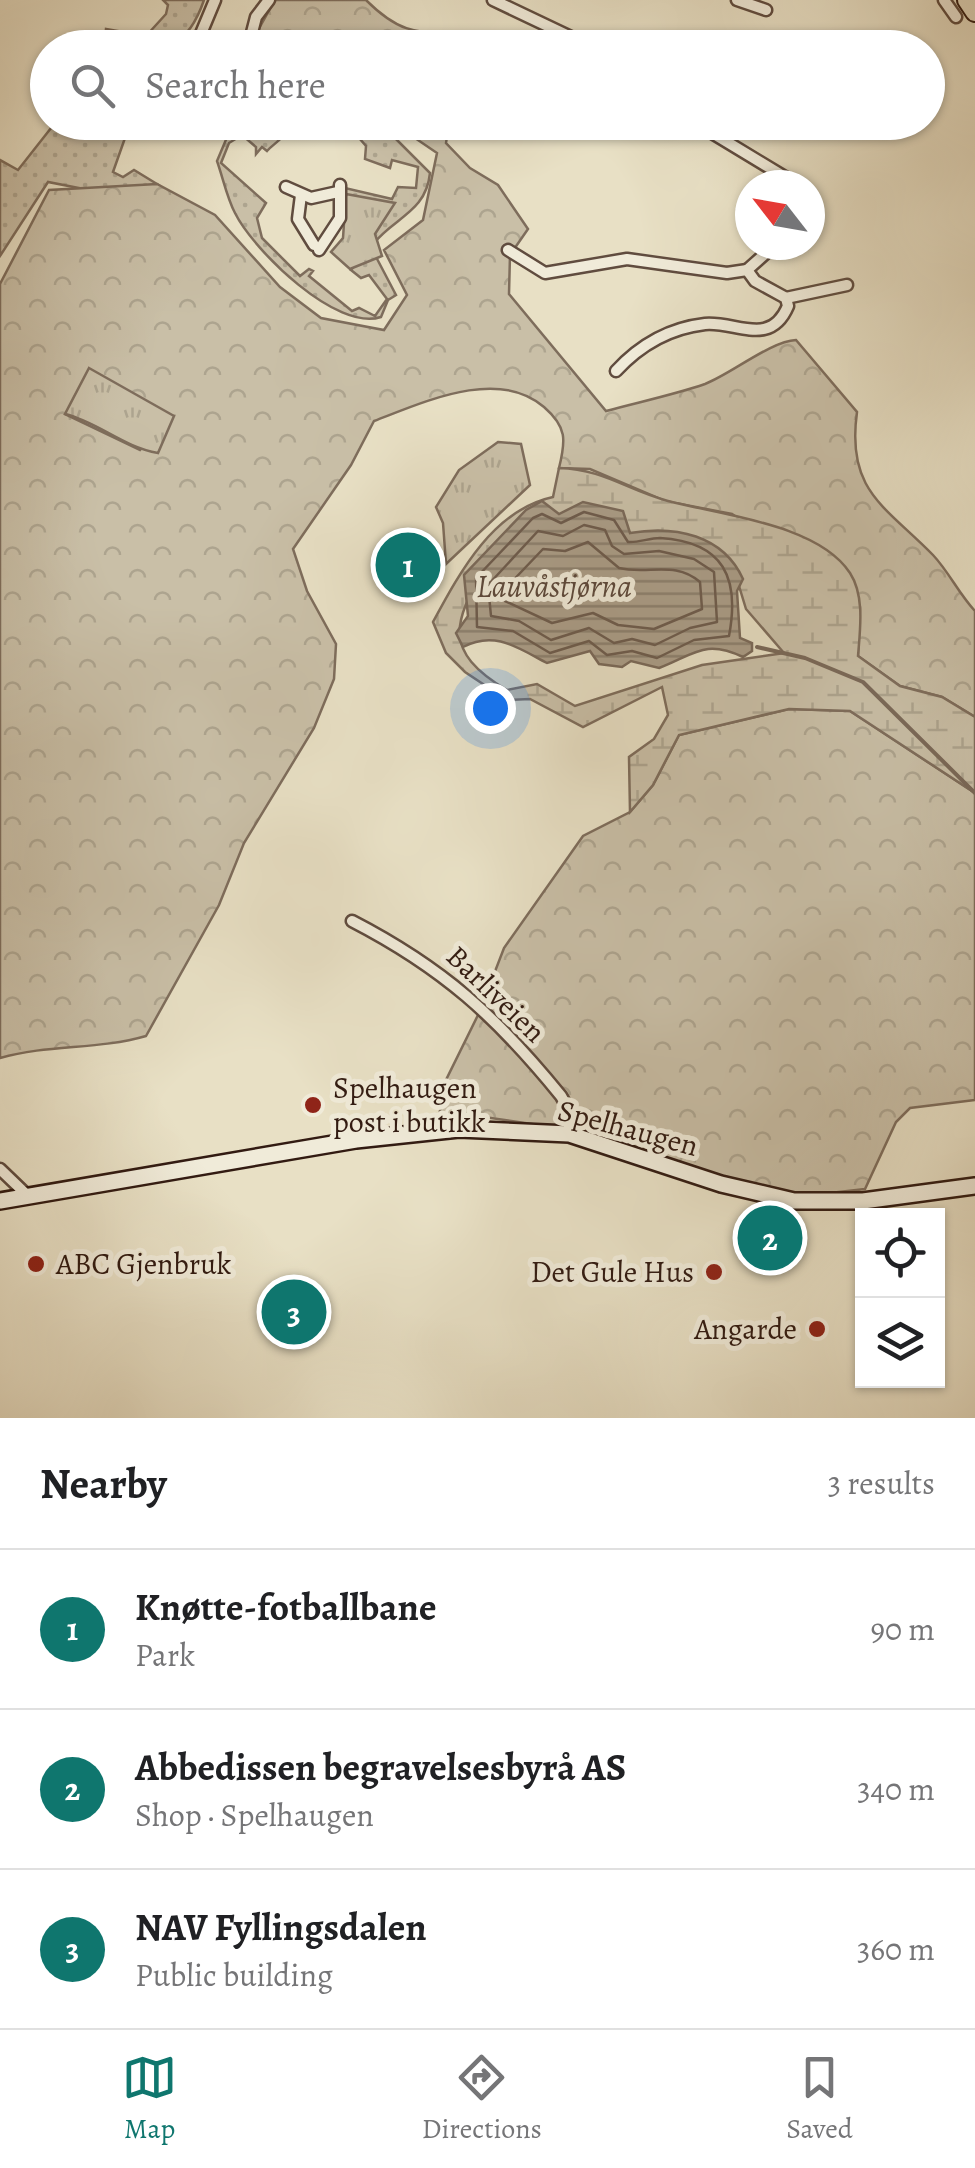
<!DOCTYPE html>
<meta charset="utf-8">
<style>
body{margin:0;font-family:Alegreya,serif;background:#f6f6f6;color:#202124}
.controls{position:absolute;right:30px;bottom:30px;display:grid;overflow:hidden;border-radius:0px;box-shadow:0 2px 8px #0004}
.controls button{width:90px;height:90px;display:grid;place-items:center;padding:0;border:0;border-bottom:2px solid #e0e0e0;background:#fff;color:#202124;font:50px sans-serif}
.compass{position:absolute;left:735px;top:170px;width:90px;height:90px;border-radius:50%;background:#fff;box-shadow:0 2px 8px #0004;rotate:301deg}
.you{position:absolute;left:490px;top:708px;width:35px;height:35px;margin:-25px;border:8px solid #fff;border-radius:50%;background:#1a73e8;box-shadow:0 0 0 15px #1a73e833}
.badge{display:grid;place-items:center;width:65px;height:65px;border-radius:50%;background:#0f766e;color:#fff;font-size:32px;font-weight:700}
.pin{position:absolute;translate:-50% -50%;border:5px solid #fff;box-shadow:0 2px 10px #0006}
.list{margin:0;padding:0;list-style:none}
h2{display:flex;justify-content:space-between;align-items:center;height:130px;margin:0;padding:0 40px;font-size:42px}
h2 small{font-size:32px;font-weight:400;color:#757577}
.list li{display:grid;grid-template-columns:65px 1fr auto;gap:30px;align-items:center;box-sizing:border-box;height:160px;padding:0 40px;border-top:2px solid #e0e0e0}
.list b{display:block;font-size:38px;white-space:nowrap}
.list p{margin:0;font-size:32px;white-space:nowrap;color:#757577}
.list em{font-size:32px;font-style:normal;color:#757577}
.icon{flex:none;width:55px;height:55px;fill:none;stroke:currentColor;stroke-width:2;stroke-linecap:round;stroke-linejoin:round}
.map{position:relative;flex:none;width:975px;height:1418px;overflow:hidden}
.search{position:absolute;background:#fff;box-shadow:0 2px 8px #0004;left:30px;right:30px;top:30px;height:110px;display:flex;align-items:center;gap:25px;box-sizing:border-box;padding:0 35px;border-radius:55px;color:#757577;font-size:38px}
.sheet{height:610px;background:#fff}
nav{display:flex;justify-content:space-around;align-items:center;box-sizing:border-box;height:140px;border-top:2px solid #e0e0e0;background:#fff;font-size:28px;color:#757577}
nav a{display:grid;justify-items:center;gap:5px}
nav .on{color:#0f766e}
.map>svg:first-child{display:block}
.grass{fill:url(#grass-dots);stroke:#7e6d5c;stroke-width:2.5}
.forest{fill:url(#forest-crowns);stroke:#7e6d5c;stroke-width:2.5;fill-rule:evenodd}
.wetland{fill:url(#wetland-marsh);stroke:#7e6d5c;stroke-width:2.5;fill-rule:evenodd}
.park{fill:url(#park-tufts);stroke:#7e6d5c;stroke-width:2.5}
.water{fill:url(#water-rules);stroke:#7a6959;stroke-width:2.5}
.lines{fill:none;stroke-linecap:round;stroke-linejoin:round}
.shore{stroke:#6e5c4d;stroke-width:2.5}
.stream{stroke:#7a6959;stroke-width:4}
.street-casing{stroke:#604c3f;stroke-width:15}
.secondary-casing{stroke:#321b12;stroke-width:20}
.primary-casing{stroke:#321b12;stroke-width:22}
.street{stroke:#f0ebd9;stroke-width:10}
.secondary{stroke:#f0ebd9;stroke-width:15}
.primary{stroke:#e8e0c5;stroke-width:18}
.poi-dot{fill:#8f2418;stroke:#f0ebd9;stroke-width:4}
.labels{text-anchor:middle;stroke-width:10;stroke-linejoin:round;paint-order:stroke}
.street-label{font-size:30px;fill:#321b12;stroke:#f0ebd9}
.poi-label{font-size:30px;fill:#321b12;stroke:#f0ebd9;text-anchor:start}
.water-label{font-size:32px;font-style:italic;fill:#5c483b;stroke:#f0ebd9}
</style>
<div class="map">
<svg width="975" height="1418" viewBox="0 0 975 1418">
<defs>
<pattern id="grass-dots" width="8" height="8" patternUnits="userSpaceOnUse" patternTransform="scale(2.5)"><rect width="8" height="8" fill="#c9bfa7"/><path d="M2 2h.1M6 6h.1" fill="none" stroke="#ada48f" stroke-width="1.8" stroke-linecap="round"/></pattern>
<pattern id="forest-crowns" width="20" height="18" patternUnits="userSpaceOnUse" patternTransform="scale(2.5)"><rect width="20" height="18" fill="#c9bfa7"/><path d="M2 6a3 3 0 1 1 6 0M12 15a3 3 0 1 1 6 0" fill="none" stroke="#ada48f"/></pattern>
<pattern id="wetland-marsh" width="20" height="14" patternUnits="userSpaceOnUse" patternTransform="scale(2.5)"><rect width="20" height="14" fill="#c9bfa7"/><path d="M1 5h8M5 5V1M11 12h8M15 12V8" fill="none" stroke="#ada48f"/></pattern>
<pattern id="park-tufts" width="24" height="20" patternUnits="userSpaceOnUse" patternTransform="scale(2.5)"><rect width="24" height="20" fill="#c9bfa7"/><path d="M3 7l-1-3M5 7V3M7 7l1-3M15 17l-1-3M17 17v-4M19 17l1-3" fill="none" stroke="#ada48f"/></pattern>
<pattern id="water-rules" width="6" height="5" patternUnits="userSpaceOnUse" patternTransform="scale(2.5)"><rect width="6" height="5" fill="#aa9d88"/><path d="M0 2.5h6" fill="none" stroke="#8b7f6e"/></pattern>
</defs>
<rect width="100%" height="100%" fill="#e8e0c5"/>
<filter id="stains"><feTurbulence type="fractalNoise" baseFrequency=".002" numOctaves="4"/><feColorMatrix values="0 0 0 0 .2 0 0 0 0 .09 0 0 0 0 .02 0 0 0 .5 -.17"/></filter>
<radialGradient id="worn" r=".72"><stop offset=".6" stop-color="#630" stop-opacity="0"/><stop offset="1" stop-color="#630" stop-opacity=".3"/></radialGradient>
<g class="grass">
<path d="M163,0h41c-20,58 -46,48 -100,47l2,-18 40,7 20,-22 2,-9z"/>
<polygon points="55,123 101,123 125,138 113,172 123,177 134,170 157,184 104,193 48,182 0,256 0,160 18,170"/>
<path d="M233,123h54c-2,17 -11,18 -20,28l-5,-4 -6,7v-7l-14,-12 -13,8 -8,20 45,40 -9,15 5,20 38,38 9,-7 4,2 -4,5 43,35 7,-3 16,8 12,-17 -18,-24 -8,3 -10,-8 8,-10 -16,-50 2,-22 47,11 6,-12 18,1 2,-21 -26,-7 -2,8 -25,-9 1,-13 -20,-23h21l7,10 18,2 38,38c-4,39 -35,44 -56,70l1,12 21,40 -8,5 -7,17c-44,15 -127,-66 -146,-104 -8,-15 -12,-35 -18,-52z"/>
</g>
<g class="forest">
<path d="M275,0h91c41,41 59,30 108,35 32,4 63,8 95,12h-289l-23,-15z"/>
<path d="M393,123h56l-3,20 24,25 28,17 30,44 -18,26 -1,39 97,117c33,-9 67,-16 99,-27 26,-10 66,-43 91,-44l61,72c-11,79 28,94 76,143 16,17 26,39 42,56v106l-33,-20 -42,-11 -42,-30 2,-49 -128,-93 -67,-13 -75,-32 -31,-1c7,-28 8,-41 -15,-61 -46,-40 -120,-5 -170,14l-23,44 -58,84 14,42 29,53 -2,35 -20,49 -70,115 -25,62 -73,131c-48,14 -97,8 -146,22v-774l49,-94 108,-6 58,31 65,72 41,31 63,12 23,-35 -23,-45 39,-30 14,-67zM65,414l108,2 -33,34z"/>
<polygon points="789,709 850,711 975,793 975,1100 910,1108 896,1122 865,1189 786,1198 586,1132 484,1117 438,1122 445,1082 479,1013 504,948 583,836 630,812 653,785 679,735"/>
</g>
<path class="wetland" d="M559,468c44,1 68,22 109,33 53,14 150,23 182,72 15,23 10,57 8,83l42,30 42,11 33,20v76l-125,-82 -61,-2 -110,26 -26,50 -23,27 -1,-55 25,-18 14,-24 -6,-28 -79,40 -53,-28 -23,1 -42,-28 -19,-19 -13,-31c27,-50 60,-112 120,-125zM492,553l240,10 14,46 38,44 -82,12 -127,41 -38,-22 -30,6c-74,-44 -47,-75 -15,-137z"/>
<g class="park">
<polygon points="346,194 395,203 375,234 382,256 350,269 331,252 343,238"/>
<path d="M89,368l85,48 -16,37c-35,-6 -60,-31 -93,-39z"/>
<polygon points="498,442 521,444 530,485 446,564 443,523 436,507 459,470"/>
<polygon points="406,538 433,558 410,596 380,575"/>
</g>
<path class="water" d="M542,501l17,13 24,-12 40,9 7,22c45,-8 93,2 113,46l-6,12 3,47 12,5v8l-9,6c-38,-18 -48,-3 -84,11l-28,-7 -9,6 -23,-3 -9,-13 -43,12c-29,-15 -52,-33 -84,-16l-7,-14 12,-17 -4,-41 62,-65z"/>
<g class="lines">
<g class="shore">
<path d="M584,512l30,8 14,22c10,1 21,-4 32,-4 64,4 80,40 69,98l-35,4 -37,18 -25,-7 -25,4 -18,-14 -39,12 -37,-22 -36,-4 -1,-49 57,-60 9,-4 19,9z"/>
<polygon points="584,525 605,530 612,546 624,554 659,551 694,559 714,572 717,622 690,628 655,645 632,639 614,643 589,628 551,640 519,621 491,616 488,585 538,531 563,536"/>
<path d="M588,542l31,26c29,7 56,-8 81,14l2,27 -48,20 -36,-4 -25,-12 -41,10 -47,-22 -1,-11 39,-41 22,2z"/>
</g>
<polyline class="stream" points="757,647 805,658 863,682 975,793"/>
<g class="street-casing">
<g id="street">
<polyline points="493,0 594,48"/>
<polyline points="737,0 766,10"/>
<polyline points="944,0 956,17"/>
<polyline points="195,48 215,0"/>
<polyline points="248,48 256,17 269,0"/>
<polyline points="663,122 675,127 687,122"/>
<polyline points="694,122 798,185"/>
<polyline points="286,187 311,198 338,192"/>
<polyline points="301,195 298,219 314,245"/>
<polyline points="319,250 340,218 340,185"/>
<polyline points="508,250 545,273 627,259 727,273 747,270"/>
<polyline points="786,298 847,285"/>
<path d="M616,371c24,-26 54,-43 89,-47 31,-3 65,24 83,-18l-2,-8 -31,-17 -8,-11 28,-25"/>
<path d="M352,921c91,47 144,95 209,175l8,14v24"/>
<polyline points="0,1169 27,1195"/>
</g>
</g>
<g class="secondary-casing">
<polyline id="secondary" points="0,1201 356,1140 459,1129 569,1134 721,1184 794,1201 863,1201 975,1186"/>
</g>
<g class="primary-casing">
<polyline id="primary" points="967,0 975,12"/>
</g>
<use href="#street" class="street"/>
<use href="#secondary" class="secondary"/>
<use href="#primary" class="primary"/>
</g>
<g class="poi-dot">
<circle cx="313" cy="1105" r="10"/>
<circle cx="36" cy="1264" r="10"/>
<circle cx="714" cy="1272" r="10"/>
<circle cx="817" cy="1329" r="10"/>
</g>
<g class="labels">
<g class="street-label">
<text transform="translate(496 994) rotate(44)" y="10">Barliveien</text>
<text transform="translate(628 1128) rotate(15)" y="10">Spelhaugen</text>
</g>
<g class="poi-label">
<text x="333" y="1098">Spelhaugen<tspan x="333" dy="34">post i butikk</tspan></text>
<text x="56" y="1274">ABC Gjenbruk</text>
<text x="694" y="1282" text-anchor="end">Det Gule Hus</text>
<text x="797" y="1339" text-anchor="end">Angarde</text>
</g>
<g class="water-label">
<text x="554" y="597">Lauvåstjørna</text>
</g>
</g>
<rect width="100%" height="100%" filter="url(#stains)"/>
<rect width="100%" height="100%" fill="url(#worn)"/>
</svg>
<div class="controls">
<button><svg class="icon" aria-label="locate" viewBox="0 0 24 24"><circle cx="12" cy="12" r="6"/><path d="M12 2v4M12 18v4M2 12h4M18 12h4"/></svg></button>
<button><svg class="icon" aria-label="layers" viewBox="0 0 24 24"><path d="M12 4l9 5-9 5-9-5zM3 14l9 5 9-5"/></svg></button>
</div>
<svg class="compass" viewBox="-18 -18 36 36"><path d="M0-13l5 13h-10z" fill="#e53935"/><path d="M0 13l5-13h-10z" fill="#757577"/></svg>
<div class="you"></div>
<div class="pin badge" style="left:408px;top:565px">1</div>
<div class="pin badge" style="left:770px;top:1238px">2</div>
<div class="pin badge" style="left:294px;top:1312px">3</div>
<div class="search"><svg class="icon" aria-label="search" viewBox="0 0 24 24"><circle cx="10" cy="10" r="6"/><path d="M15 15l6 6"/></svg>Search here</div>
</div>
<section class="sheet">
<h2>Nearby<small>3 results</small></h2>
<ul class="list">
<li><span class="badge">1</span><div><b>Knøtte-fotballbane</b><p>Park</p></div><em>90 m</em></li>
<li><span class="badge">2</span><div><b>Abbedissen begravelsesbyrå AS</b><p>Shop · Spelhaugen</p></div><em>340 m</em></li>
<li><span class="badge">3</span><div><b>NAV Fyllingsdalen</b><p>Public building</p></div><em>360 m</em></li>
</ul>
</section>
<nav>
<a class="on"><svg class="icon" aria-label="map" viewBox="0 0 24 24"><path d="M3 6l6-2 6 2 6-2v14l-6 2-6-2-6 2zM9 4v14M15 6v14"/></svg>Map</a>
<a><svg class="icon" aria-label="directions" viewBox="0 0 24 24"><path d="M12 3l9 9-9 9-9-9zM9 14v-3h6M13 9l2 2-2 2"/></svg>Directions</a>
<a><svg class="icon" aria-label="saved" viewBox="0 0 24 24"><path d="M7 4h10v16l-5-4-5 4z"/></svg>Saved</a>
</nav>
